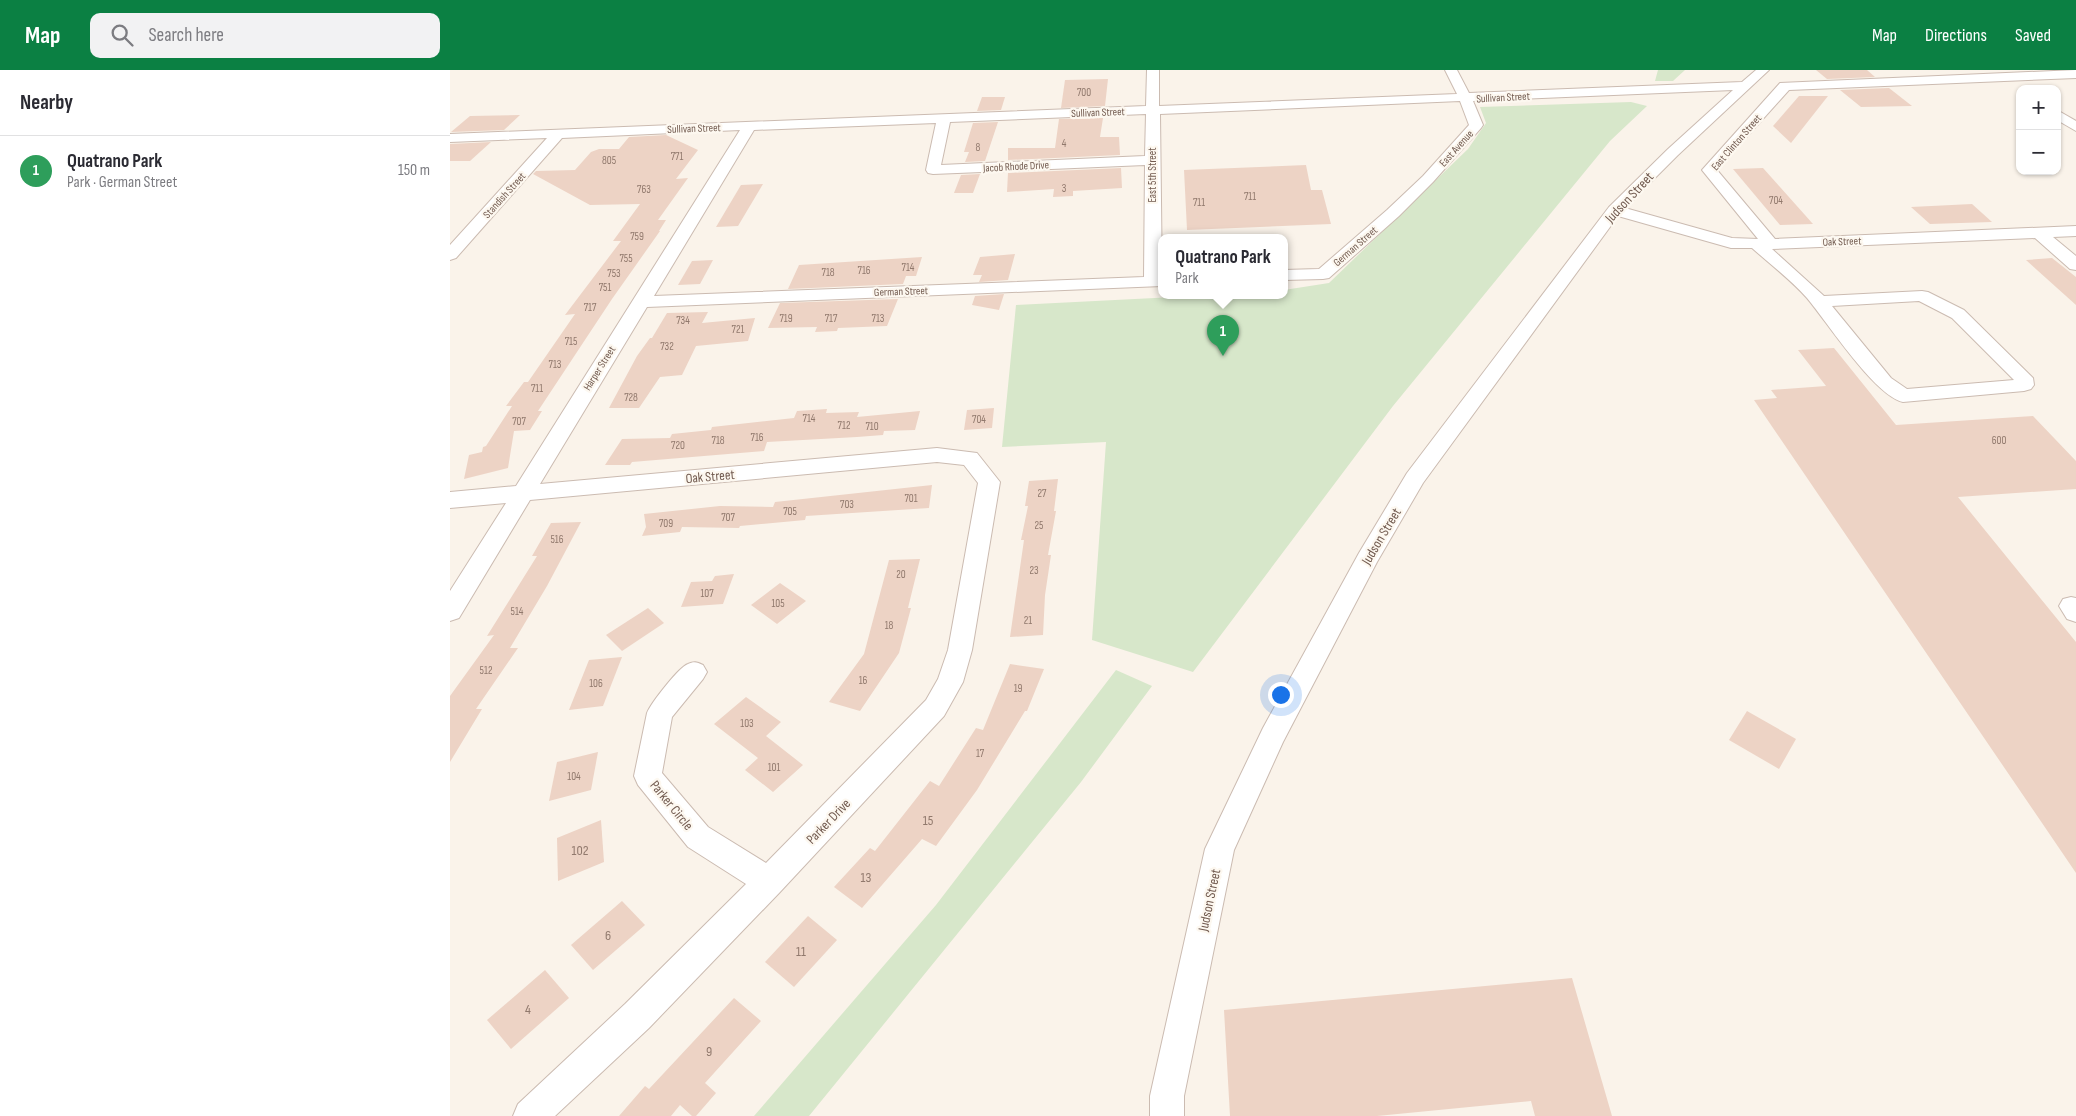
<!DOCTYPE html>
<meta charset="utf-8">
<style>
body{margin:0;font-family:"Sofia Sans Condensed",sans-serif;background:#f2f2f3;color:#2b2b33}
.controls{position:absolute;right:15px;top:15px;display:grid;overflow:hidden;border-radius:10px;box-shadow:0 1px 4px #0004}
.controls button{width:45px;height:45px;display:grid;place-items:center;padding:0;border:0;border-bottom:1px solid #e1e1e2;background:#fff;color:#2b2b33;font:25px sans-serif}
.you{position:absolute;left:830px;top:624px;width:18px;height:18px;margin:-12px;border:4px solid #fff;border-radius:50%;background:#1a73e8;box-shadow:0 0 0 8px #1a73e833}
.badge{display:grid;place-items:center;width:32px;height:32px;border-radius:50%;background:#0b8043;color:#fff;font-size:16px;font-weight:700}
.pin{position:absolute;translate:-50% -41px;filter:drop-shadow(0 1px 2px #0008)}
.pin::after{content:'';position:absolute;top:26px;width:18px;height:15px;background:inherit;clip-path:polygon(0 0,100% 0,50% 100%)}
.popup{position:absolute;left:708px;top:164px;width:130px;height:65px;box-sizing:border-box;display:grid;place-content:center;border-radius:10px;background:#fff;filter:drop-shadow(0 1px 4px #0005);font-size:16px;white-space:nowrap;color:#7c7c81}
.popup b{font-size:19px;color:#2b2b33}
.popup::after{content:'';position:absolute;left:50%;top:100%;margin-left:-10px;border:10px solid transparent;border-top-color:#fff}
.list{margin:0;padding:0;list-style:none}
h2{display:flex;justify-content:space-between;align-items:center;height:65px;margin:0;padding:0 20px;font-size:21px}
h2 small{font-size:16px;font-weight:400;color:#7c7c81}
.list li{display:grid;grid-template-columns:32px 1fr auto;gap:15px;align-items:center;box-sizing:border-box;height:70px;padding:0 20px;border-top:1px solid #e1e1e2}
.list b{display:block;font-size:19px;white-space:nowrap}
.list p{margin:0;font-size:16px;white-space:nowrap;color:#7c7c81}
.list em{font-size:16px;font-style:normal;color:#7c7c81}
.icon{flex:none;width:28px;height:28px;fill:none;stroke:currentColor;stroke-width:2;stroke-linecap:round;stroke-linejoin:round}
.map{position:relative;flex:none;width:1626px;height:1046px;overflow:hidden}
header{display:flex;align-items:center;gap:30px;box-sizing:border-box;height:70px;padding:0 25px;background:#0b8043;color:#fff}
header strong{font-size:24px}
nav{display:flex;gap:28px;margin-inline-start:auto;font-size:18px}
.search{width:350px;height:45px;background:#f2f2f3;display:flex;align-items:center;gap:12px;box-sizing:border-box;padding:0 18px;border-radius:10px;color:#7c7c81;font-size:19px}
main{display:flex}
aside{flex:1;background:#fff}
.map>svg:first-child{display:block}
.green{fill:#d7e7ca}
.building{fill:#edd3c5}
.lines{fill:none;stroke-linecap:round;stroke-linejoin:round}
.minor-casing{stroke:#cbbbb1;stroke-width:2}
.minor{fill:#fff;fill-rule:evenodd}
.labels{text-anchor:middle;stroke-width:4.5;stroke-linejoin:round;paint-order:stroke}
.number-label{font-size:11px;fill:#91796d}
.far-street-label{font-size:11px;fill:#725b50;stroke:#fdf8f0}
.street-label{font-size:14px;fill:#725b50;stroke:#fdf8f0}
.near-number-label{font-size:14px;fill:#91796d}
</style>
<header>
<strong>Map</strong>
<div class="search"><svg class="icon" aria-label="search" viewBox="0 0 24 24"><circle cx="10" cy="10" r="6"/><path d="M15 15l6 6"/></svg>Search here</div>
<nav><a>Map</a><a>Directions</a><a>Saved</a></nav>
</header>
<main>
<aside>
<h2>Nearby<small></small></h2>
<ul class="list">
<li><span class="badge" style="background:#2e9e5b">1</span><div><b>Quatrano Park</b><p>Park · German Street</p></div><em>150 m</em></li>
</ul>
</aside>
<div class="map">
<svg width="1626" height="1046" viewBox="0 0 1626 1046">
<rect width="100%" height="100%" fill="#faf3ea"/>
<g class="green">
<polygon points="1208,0 1235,0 1223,11 1205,11"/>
<polygon points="1181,32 1197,36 1160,71 943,336 743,602 642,570 656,372 552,377 566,235 764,225 834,225 834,220 879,213 1018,79 1036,53 1030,37"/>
<polygon points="666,600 702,616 631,712 359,1046 304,1046 486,835"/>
</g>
<g class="building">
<polygon points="1366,0 1417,0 1425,7 1377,9"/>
<polygon points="658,9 655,36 611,38 615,10"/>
<polygon points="1439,18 1462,36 1411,37 1390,20"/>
<polygon points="1349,26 1378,26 1341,73 1323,56"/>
<polygon points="532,27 555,27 551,40 527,41"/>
<polygon points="70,45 54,60 1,62 20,46"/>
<polygon points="653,48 650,67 669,67 670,85 558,90 558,78 605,78 609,49"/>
<polygon points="548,52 535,91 515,92 519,82 514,82 523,53"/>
<polygon points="216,65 248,80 226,109 238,108 208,150 216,150 209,161 210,161 162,229 88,341 92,341 80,360 64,361 58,398 14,409 19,385 32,382 33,377 36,376 62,336 56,336 74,312 78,312 125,244 115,245 171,171 163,171 190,134 140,135 83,104 86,101 125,100 141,82 149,79 169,79 179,67"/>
<polygon points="41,72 20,91 0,91 0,74"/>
<polygon points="856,95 861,120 872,120 881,154 737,160 734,100"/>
<polygon points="671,98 672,118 623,121 623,126 603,127 604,119 557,122 558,103"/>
<polygon points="1313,98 1363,154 1330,155 1283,99"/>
<polygon points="530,104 523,123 504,123 511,105"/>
<polygon points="313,114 288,156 266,157 291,115"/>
<polygon points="1522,134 1542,152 1480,154 1461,137"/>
<polygon points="565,184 558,210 529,212 532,205 523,205 530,187"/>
<polygon points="472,187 466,206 456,206 453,214 338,219 349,195"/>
<polygon points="1602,188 1626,207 1626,235 1576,190"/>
<polygon points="263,190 250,214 228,215 242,191"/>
<polygon points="554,224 549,240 522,235 525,226"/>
<polygon points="448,229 437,256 388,258 387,261 365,262 367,257 318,258 330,233"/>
<polygon points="258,242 252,253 305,248 298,271 246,276 232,305 210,307 189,338 159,338 187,286 200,268 202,268 217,243"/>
<polygon points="1384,278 1446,355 1583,346 1626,391 1626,419 1508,427 1626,572 1626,803 1304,330 1327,328 1321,320 1376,316 1348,280"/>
<polygon points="544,338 542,358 514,360 517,340"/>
<polygon points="377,339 376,343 409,342 407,347 470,341 465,360 434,361 433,365 407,367 317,372 314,381 182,392 180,395 155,395 172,369 220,368 222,364 261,360 262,357 344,348 347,341"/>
<polygon points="608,409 604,441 606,441 598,485 601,485 595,525 593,565 560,567 574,470 571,470 578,436 575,436 579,411"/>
<polygon points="482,415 479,438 356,446 355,450 290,456 289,458 232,457 230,462 192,466 196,457 194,444 270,436 323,437 325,432"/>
<polygon points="131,452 97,516 60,578 68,578 26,639 32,639 0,692 0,626 44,565 37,566 87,486 82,486 101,453"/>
<polygon points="470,489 458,538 461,538 449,583 410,641 379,632 414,584 439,490"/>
<polygon points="284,504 273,534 231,537 241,512 262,511 265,506"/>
<polygon points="330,513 356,531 327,554 301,535"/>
<polygon points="198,538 214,553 172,581 156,565"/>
<polygon points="172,587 153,636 119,640 139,590"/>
<polygon points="560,594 594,599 577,641 575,641 527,720 486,776 472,769 412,838 384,817 420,778 425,781 480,711 489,716 526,658 533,660"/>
<polygon points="296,627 331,652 316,666 353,695 323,722 295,700 308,688 264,654"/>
<polygon points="1297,641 1346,669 1329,699 1279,670"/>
<polygon points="148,682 141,720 99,731 107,692"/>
<polygon points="151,750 154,792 108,811 107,768"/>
<polygon points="172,831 195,855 143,900 121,875"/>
<polygon points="358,846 387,870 344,917 315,892"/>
<polygon points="95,900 119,928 61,979 37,950"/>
<polygon points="1122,908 1162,1046 1085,1046 1081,1031 927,1046 780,1046 774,940"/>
<polygon points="284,928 311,951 255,1013 266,1023 246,1046 242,1046 230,1035 221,1046 169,1046 195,1016 199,1019"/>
</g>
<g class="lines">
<g class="minor-casing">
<g id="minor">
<path d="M697,0h12v36l298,-12 -12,-24h12l12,23 273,-11 14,-12h13l-91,85 -53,53 107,30 26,1 -56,-69 78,-87 296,-13v8l-287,12 -72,80 58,69 301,-13v10l-23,1 23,19v14l-6,-1 -35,-31 -263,11 52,47 98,-5 6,1 36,18 69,68 1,7 -3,4 -7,2 -121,11c-29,-7 -75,-79 -96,-104 -16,-18 -37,-34 -55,-50h-21l-113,-32 -195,267 -46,79 -94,180 -49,108 -50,246v20h-34v-20l55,-247 58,-121 96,-175 48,-80 202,-266 59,-58 65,-59 -260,11 10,24 -2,3 -48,54 -34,34 -70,62 -6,1 -39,1v-10l35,-1 68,-59 36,-34 46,-51 -9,-24 -300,13 2,172 -515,21 -107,177 397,-36 40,5 23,29 -28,168 -9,32 -19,34 -164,176 -131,136 -94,88h-42l5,-12 107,-100 121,-120 -58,-37 -50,-62 -4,-9 13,-63c4,-10 32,-46 41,-49 6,-3 9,-2 15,1l4,7 -4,7 -31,38 -10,56 46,54 58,36 160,-163 12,-21 10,-29 30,-167 -14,-18 -27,-3 -407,38 -71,118 -9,3v-30l56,-88 -56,5v-16l66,-6 224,-356 -178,8 -106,120 -6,2v-15l97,-107 -97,4v-8l696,-28zM696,44l-1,42 -204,9 9,-43zM486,53l-10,47 2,3 5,1 212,-9 -1,112 -490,19 100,-166zM1469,231l33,17 62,62 -107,9 -16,-11 -59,-72z"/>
<polygon points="1607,40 1626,51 1626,61 1607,50"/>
<polygon points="1621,527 1626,528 1626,552 1617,549 1609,536 1613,529"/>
</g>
</g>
<use href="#minor" class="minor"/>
</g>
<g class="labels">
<g class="number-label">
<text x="634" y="26">700</text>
<text x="614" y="77">4</text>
<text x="528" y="81">8</text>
<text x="227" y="90">771</text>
<text x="159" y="94">805</text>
<text x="614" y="122">3</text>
<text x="194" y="123">763</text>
<text x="800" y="130">711</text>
<text x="1326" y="134">704</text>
<text x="749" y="136">711</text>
<text x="187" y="170">759</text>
<text x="176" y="192">755</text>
<text x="458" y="201">714</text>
<text x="414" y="204">716</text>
<text x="378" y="206">718</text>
<text x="164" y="207">753</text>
<text x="155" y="221">751</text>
<text x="140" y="241">717</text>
<text x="336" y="252">719</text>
<text x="381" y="252">717</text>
<text x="428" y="252">713</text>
<text x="233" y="254">734</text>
<text x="288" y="263">721</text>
<text x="121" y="275">715</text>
<text x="217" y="280">732</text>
<text x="105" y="298">713</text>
<text x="87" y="322">711</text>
<text x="181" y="331">728</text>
<text x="359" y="352">714</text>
<text x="529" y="353">704</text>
<text x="69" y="355">707</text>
<text x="394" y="359">712</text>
<text x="422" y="360">710</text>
<text x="307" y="371">716</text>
<text x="268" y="374">718</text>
<text x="1549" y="374">600</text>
<text x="228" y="379">720</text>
<text x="592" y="427">27</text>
<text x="461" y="432">701</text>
<text x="397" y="438">703</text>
<text x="340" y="445">705</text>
<text x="278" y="451">707</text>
<text x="216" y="457">709</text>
<text x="589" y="459">25</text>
<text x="107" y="473">516</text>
<text x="584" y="504">23</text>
<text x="451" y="508">20</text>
<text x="257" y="527">107</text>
<text x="328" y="537">105</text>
<text x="67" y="545">514</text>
<text x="578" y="554">21</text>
<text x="439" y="559">18</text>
<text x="36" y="604">512</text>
<text x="413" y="614">16</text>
<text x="146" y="617">106</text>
<text x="568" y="622">19</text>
<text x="297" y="657">103</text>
<text x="530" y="687">17</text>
<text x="324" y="701">101</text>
<text x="124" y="710">104</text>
</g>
<g class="far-street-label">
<text transform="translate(1053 27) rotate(-3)" y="4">Sullivan Street</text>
<text transform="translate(648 42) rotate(-2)" y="4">Sullivan Street</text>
<text transform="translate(244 58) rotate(-2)" y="4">Sullivan Street</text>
<text transform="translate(1286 72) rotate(-49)" y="4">East Clinton Street</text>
<text transform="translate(1006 78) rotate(-48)" y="4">East Avenue</text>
<text transform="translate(566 96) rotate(-3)" y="4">Jacob Rhode Drive</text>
<text transform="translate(702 105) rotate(-90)" y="4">East 5th Street</text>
<text transform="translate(54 125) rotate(-48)" y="4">Standish Street</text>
<text transform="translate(1392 171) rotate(-2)" y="4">Oak Street</text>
<text transform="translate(905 176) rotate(-41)" y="4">German Street</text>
<text transform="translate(451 221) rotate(-2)" y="4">German Street</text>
<text transform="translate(149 298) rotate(-58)" y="4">Harper Street</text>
</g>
<g class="street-label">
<text transform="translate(1179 127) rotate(-47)" y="5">Judson Street</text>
<text transform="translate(260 406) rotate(-5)" y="5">Oak Street</text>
<text transform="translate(931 466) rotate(-59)" y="5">Judson Street</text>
<text transform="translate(222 735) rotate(51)" y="5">Parker Circle</text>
<text transform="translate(378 751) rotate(-46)" y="5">Parker Drive</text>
<text transform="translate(759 830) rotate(-78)" y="5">Judson Street</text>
</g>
<g class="near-number-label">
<text x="478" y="755">15</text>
<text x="130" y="785">102</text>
<text x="416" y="812">13</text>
<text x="158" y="870">6</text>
<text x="351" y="886">11</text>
<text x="78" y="944">4</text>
<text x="259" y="986">9</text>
</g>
</g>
</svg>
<div class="controls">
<button>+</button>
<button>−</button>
</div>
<div class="you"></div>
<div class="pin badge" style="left:773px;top:286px;background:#2e9e5b">1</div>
<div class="popup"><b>Quatrano Park</b>Park</div>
</div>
</main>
